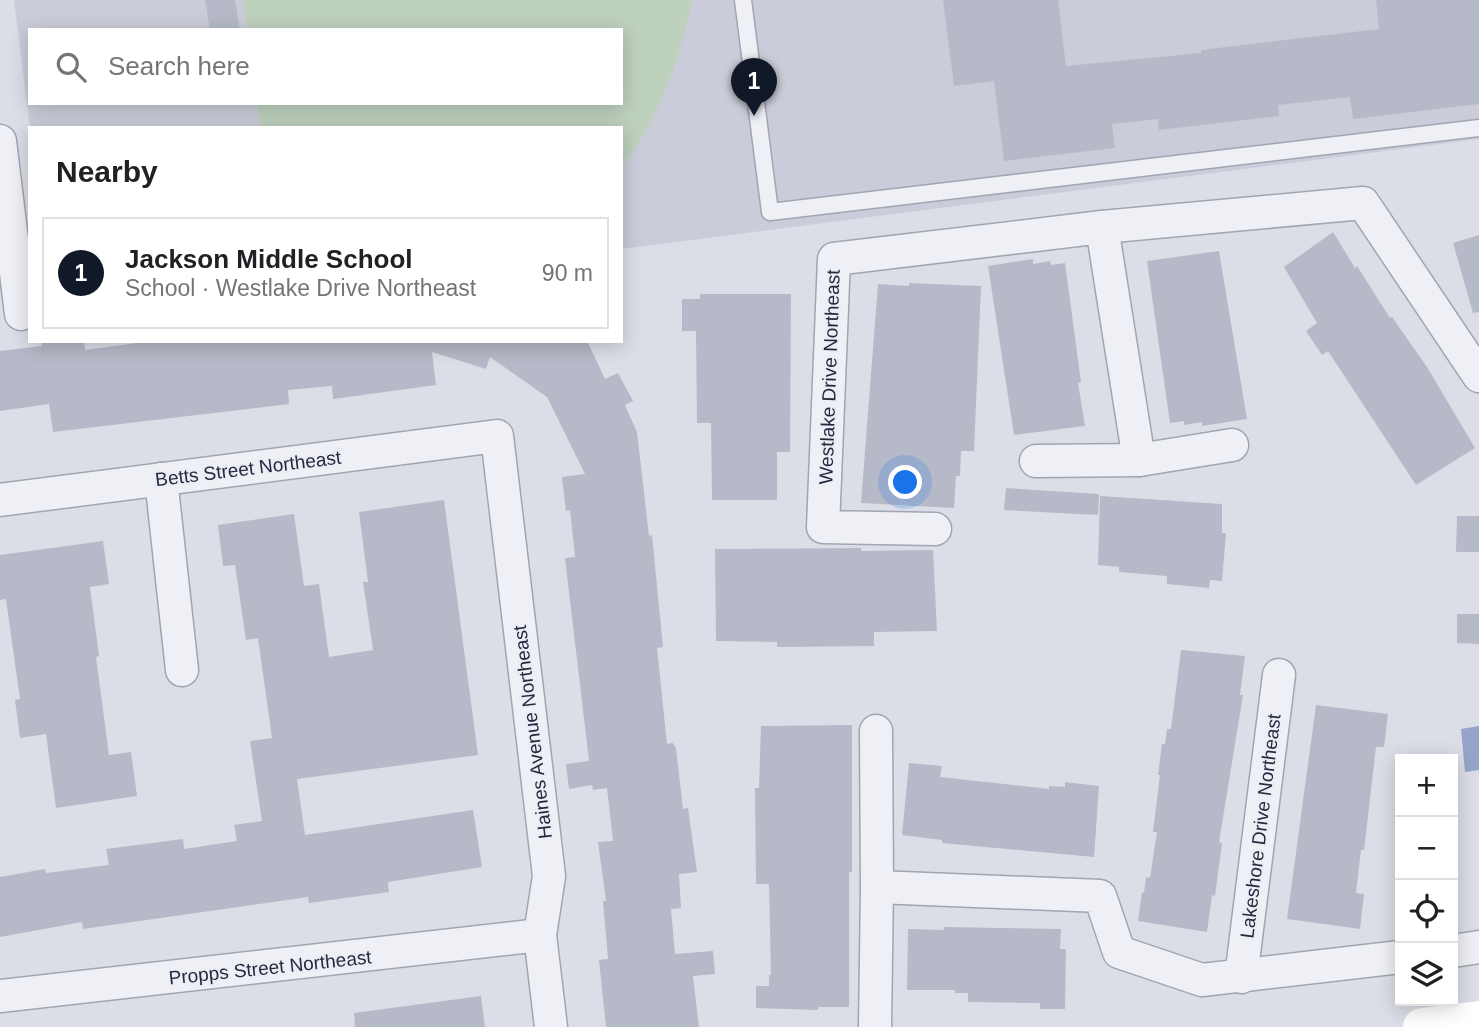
<!DOCTYPE html>
<meta charset="utf-8">
<style>
body{margin:0;font-family:Arial,sans-serif;background:#f2f2f2;color:#202124}
.controls{position:absolute;right:21px;bottom:21px;display:grid;overflow:hidden;border-radius:0px;box-shadow:0 4px 18px #0003}
.controls button{width:63px;height:63px;display:grid;place-items:center;padding:0;border:0;border-bottom:2px solid #e0e0e0;background:#fff;color:#202124;font:35px sans-serif}
.you{position:absolute;left:906px;top:483px;width:24px;height:24px;margin:-18px;border:5px solid #fff;border-radius:50%;background:#1a73e8;box-shadow:0 0 0 10px #1a73e833}
.badge{display:grid;place-items:center;width:46px;height:46px;border-radius:50%;background:#111827;color:#fff;font-size:23px;font-weight:700}
.pin{position:absolute;translate:-50% -58px;filter:drop-shadow(0 2px 4px #0008)}
.pin::after{content:'';position:absolute;top:37px;width:24px;height:21px;background:inherit;clip-path:polygon(0 0,100% 0,50% 100%)}
.list{margin:0;padding:0;list-style:none}
h2{display:flex;justify-content:space-between;align-items:center;height:91px;margin:0;padding:0 28px;font-size:30px}
h2 small{font-size:23px;font-weight:400;color:#757577}
.list li{display:grid;grid-template-columns:46px 1fr auto;gap:21px;align-items:center;box-sizing:border-box;height:112px;margin:0 14px 14px;padding:0 14px;border:2px solid #e0e0e0;border-radius:0px}
.list b{display:block;font-size:26px;white-space:nowrap}
.list p{margin:0;font-size:23px;white-space:nowrap;color:#757577}
.list em{font-size:23px;font-style:normal;color:#757577}
.icon{flex:none;width:38px;height:38px;fill:none;stroke:currentColor;stroke-width:2;stroke-linecap:round;stroke-linejoin:round}
.map{position:relative;flex:none;width:1479px;height:1027px;overflow:hidden}
.search{position:absolute;background:#fff;box-shadow:0 4px 18px #0003;left:28px;top:28px;width:595px;height:77px;display:flex;align-items:center;gap:18px;box-sizing:border-box;padding:0 24px;border-radius:0px;color:#757577;font-size:26px}
.panel{position:absolute;background:#fff;box-shadow:0 4px 18px #0003;left:28px;top:126px;width:595px;height:217px;border-radius:0px}
.map>svg:first-child{display:block}
.built{fill:#cacdd9;fill-rule:evenodd}
.green{fill:#bed1bd}
.water{fill:#95a4c9}
.building{fill:#b6b9c7}
.lines{fill:none;stroke-linecap:round;stroke-linejoin:round}
.lane-casing{stroke:#a1a4b1;stroke-width:19}
.street-casing{stroke:#a1a4b1;stroke-width:35}
.lane{stroke:#eff0f5;stroke-width:16}
.street{stroke:#eff0f5;stroke-width:32}
.secondary{stroke:#fff;stroke-width:38}
.labels{text-anchor:middle;stroke-width:5;stroke-linejoin:round;paint-order:stroke}
.street-label{font-size:19px;fill:#25293e;stroke:#eceef5}
</style>
<div class="map">
<svg width="1479" height="1027" viewBox="0 0 1479 1027">
<rect width="100%" height="100%" fill="#dcdee7"/>
<path class="built" d="M14,0h1465v139l-858,110v-121h-591zM30,30h591v73h-591z"/>
<path class="green" d="M243,0h449c-13,62 -33,118 -71,169v-41h-360l-4,-25h364v-73h-374z"/>
<polygon class="water" points="1479,726 1479,770 1465,772 1461,729"/>
<g class="building">
<polygon points="205,0 235,0 240,30 210,30"/>
<polygon points="943,0 1058,0 1066,66 1201,53 1201,50 1379,29 1376,0 1479,0 1479,104 1353,119 1350,97 1278,105 1279,116 1159,130 1158,119 1112,124 1115,148 1004,161 994,81 954,86"/>
<polygon points="1333,232 1355,268 1357,266 1390,318 1392,317 1427,367 1475,448 1416,485 1328,351 1322,355 1306,331 1317,323 1284,267"/>
<polygon points="1479,235 1479,312 1473,313 1453,243"/>
<polygon points="1219,251 1247,419 1202,426 1202,422 1184,425 1184,421 1170,423 1147,261"/>
<polygon points="1033,259 1033,264 1050,261 1051,265 1065,263 1081,382 1078,383 1085,426 1014,435 988,266"/>
<polygon points="909,283 981,286 974,451 961,451 960,476 956,476 954,508 861,503 878,284 909,286"/>
<polygon points="700,294 791,294 790,452 777,452 777,500 712,500 711,423 697,423 696,331 682,331 682,299 700,299"/>
<polygon points="42,341 84,341 85,350 137,343 136,341 587,341 605,379 618,373 633,401 625,405 637,432 649,536 652,535 663,647 657,648 667,744 673,743 676,748 683,809 688,808 697,872 679,874 681,908 671,909 675,954 713,951 715,974 693,976 699,1027 606,1027 599,960 608,959 603,901 606,901 598,842 613,841 607,788 593,790 592,785 569,789 566,764 589,761 565,558 575,557 570,510 566,511 562,477 585,474 547,397 490,357 486,369 432,352 436,385 333,399 332,386 288,390 289,404 53,432 49,404 0,411 0,351 42,346"/>
<polygon points="1006,488 1099,494 1098,515 1004,510"/>
<polygon points="1100,496 1222,504 1222,533 1226,533 1222,581 1210,580 1209,588 1167,584 1167,576 1119,572 1119,567 1098,565"/>
<polygon points="444,500 478,755 297,779 305,835 473,810 482,867 388,882 389,892 309,903 308,897 83,929 82,922 0,937 0,877 45,869 46,873 109,865 106,849 183,839 184,849 237,841 234,825 262,821 250,741 272,738 258,638 246,640 235,565 223,566 218,525 294,514 304,586 319,584 329,657 373,650 363,582 368,582 359,512"/>
<polygon points="1457,516 1479,516 1479,552 1456,552"/>
<polygon points="103,541 109,584 90,587 99,656 96,657 109,755 131,752 137,796 56,808 46,734 20,738 15,700 20,699 6,599 0,600 0,555"/>
<polygon points="861,548 861,551 933,550 937,631 874,632 874,646 777,647 777,642 716,641 715,549"/>
<polygon points="1457,614 1479,614 1479,644 1457,643"/>
<polygon points="1181,650 1245,656 1240,695 1243,695 1219,842 1222,843 1215,896 1212,895 1207,932 1138,921 1142,892 1144,893 1146,877 1150,878 1157,832 1153,832 1160,775 1158,775 1162,744 1165,744 1167,729 1171,729"/>
<polygon points="1316,705 1388,714 1384,747 1376,747 1364,850 1361,850 1356,893 1364,894 1360,929 1287,919"/>
<polygon points="852,725 852,872 849,872 849,1007 818,1007 818,1010 756,1008 756,986 769,986 769,975 771,975 769,884 756,884 755,788 759,788 761,726"/>
<polygon points="909,763 942,766 940,777 1049,789 1049,786 1065,787 1065,782 1099,786 1094,857 942,843 942,840 902,835"/>
<polygon points="944,927 1061,929 1060,949 1066,949 1065,1009 1040,1009 1040,1003 968,1002 968,993 955,993 955,990 907,990 908,929 944,930"/>
<polygon points="481,996 485,1027 355,1027 354,1013"/>
</g>
<g class="lines">
<g class="lane-casing">
<polyline id="lane" points="743,0 770,212 1479,128"/>
</g>
<g class="street-casing">
<g id="street">
<polyline points="0,141 21,314"/>
<polyline points="1102,227 1139,460"/>
<polyline points="1036,461 1139,460 1232,445"/>
<polyline points="161,479 182,670"/>
<polyline points="0,500 497,436 549,876 540,935 551,1027"/>
<polyline points="935,529 823,527 834,259 1102,227 1363,203 1479,376"/>
<polyline points="876,731 877,887"/>
<polyline points="1453,951 1479,947"/>
<polyline points="1241,977 1279,675"/>
<polyline points="0,996 540,935"/>
<polyline points="875,1027 877,887 1100,896 1119,952 1202,980 1400,957"/>
</g>
</g>
<use href="#lane" class="lane"/>
<use href="#street" class="street"/>
<polyline class="secondary" points="1422,1027 1479,1020"/>
</g>
<g class="labels">
<g class="street-label">
<text transform="translate(829 377) rotate(-88)" y="7">Westlake Drive Northeast</text>
<text transform="translate(248 468) rotate(-7)" y="7">Betts Street Northeast</text>
<text transform="translate(532 732) rotate(-97)" y="7">Haines Avenue Northeast</text>
<text transform="translate(1260 826) rotate(-83)" y="7">Lakeshore Drive Northeast</text>
<text transform="translate(270 967) rotate(-6)" y="7">Propps Street Northeast</text>
</g>
</g>
</svg>
<div class="controls">
<button>+</button>
<button>−</button>
<button><svg class="icon" aria-label="locate" viewBox="0 0 24 24"><circle cx="12" cy="12" r="6"/><path d="M12 2v4M12 18v4M2 12h4M18 12h4"/></svg></button>
<button><svg class="icon" aria-label="layers" viewBox="0 0 24 24"><path d="M12 4l9 5-9 5-9-5zM3 14l9 5 9-5"/></svg></button>
</div>
<div class="you"></div>
<div class="pin badge" style="left:754px;top:116px">1</div>
<div class="search"><svg class="icon" aria-label="search" viewBox="0 0 24 24"><circle cx="10" cy="10" r="6"/><path d="M15 15l6 6"/></svg>Search here</div>
<section class="panel">
<h2>Nearby<small></small></h2>
<ul class="list">
<li><span class="badge">1</span><div><b>Jackson Middle School</b><p>School · Westlake Drive Northeast</p></div><em>90 m</em></li>
</ul>
</section>
</div>
